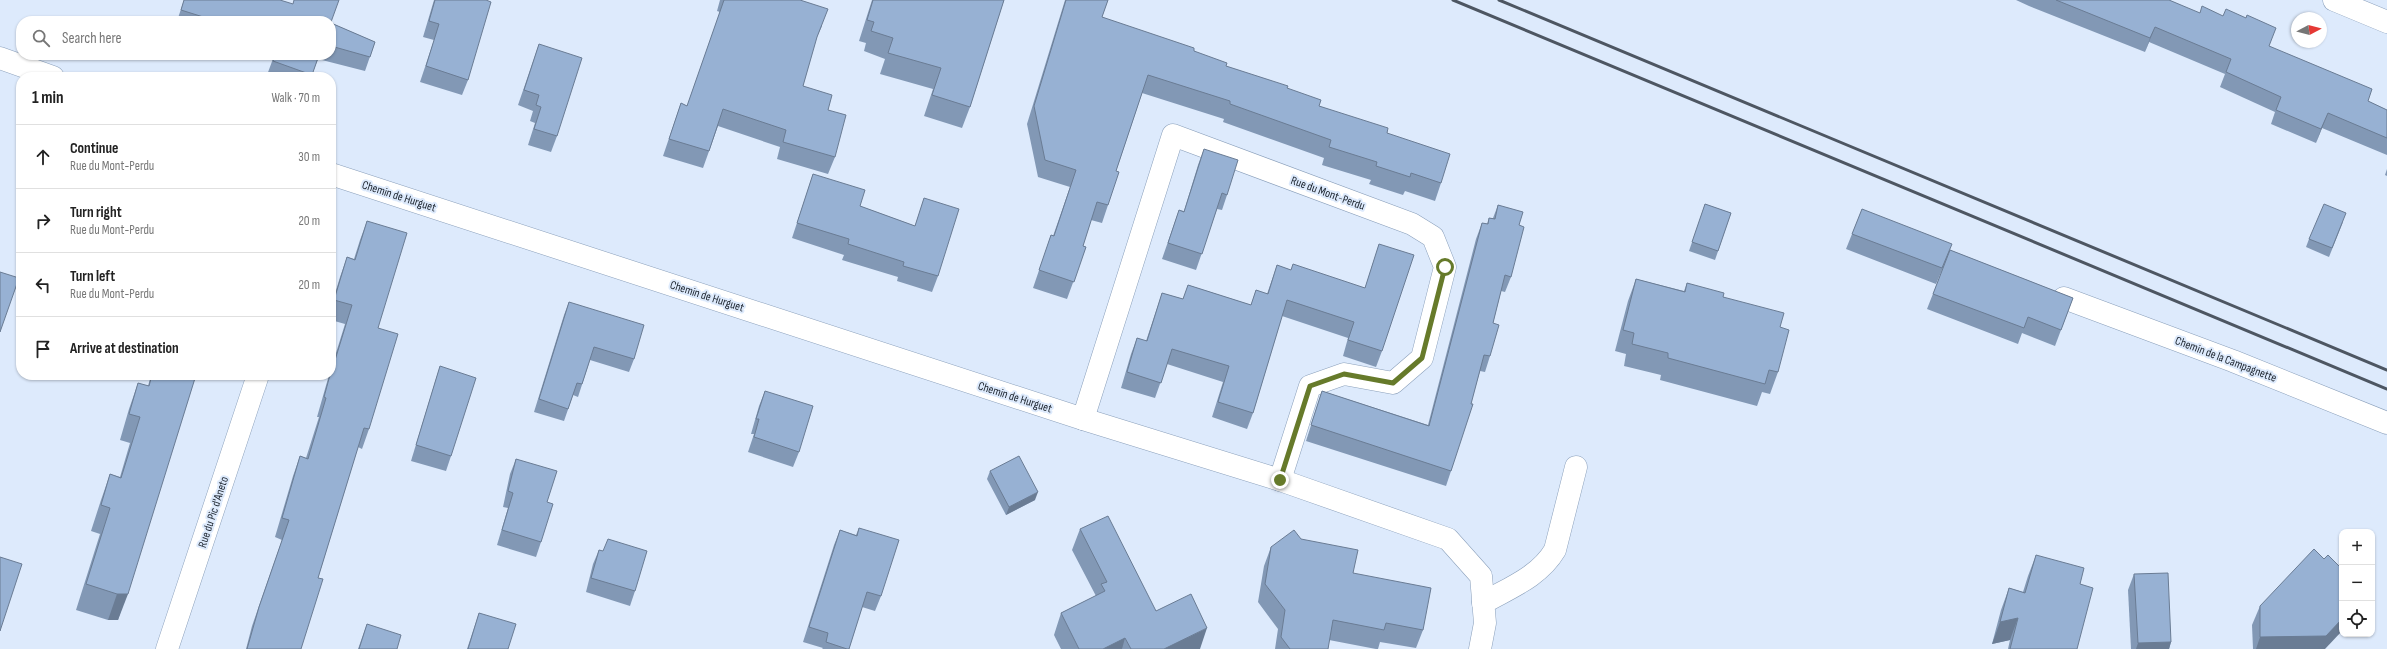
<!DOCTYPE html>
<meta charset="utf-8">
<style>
body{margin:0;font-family:"Sofia Sans Condensed",sans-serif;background:#f6f6f6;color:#222}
.controls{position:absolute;right:12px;bottom:12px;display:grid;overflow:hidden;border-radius:8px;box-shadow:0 1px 3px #0004}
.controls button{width:36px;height:36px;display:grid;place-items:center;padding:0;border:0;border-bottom:1px solid #e0e0e0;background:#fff;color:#222;font:20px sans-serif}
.compass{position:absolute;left:2291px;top:12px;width:36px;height:36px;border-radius:50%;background:#fff;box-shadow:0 1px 3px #0004;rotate:83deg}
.stop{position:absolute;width:12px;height:12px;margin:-9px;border:3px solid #667a2a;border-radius:50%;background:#fff}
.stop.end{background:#667a2a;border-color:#fff;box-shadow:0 1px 4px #0008}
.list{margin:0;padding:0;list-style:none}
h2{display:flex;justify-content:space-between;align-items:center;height:52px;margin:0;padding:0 16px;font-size:17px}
h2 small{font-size:13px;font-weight:400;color:#767676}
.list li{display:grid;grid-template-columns:26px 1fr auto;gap:12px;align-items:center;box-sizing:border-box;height:64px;padding:0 16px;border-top:1px solid #e0e0e0}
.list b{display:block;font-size:15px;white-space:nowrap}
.list p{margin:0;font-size:13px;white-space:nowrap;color:#767676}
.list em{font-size:13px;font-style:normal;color:#767676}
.icon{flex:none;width:22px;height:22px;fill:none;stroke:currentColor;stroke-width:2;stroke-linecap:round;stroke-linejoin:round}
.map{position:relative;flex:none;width:2387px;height:649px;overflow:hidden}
.search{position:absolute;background:#fff;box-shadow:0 1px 3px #0004;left:16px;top:16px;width:320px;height:44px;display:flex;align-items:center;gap:10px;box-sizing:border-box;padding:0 14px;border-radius:16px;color:#767676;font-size:15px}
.panel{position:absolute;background:#fff;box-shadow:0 1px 3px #0004;left:16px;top:72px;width:320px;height:308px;border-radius:16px}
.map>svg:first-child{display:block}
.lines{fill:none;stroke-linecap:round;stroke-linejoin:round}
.street-casing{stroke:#8ba0bb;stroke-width:23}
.street{stroke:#fff;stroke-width:22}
.rail{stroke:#4d5662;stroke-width:3}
.wall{fill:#8298b5}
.shaded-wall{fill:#6a7c94}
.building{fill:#97b1d3;stroke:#6a7c94}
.route{stroke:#667a2a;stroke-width:5}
.labels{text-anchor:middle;stroke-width:4;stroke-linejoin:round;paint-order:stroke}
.street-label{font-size:12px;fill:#1b232d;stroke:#ddeafc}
</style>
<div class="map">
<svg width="2387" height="649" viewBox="0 0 2387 649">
<rect width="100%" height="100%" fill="#ddeafc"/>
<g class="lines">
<g class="street-casing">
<g id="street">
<polyline points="2334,0 2387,22"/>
<polyline points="0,58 53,77"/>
<polyline points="331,174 1083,419 1280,480 1448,539 1481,576 1485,623 1480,649"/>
<polyline points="2064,298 2233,361 2387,423"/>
<polyline points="1083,419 1173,135 1412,224 1433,237 1445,267 1422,358 1393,383 1344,374 1310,386 1280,480"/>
<path d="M1483,603c26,-15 56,-26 72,-53l21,-83"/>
<polyline points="167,649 258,375"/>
</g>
</g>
<use href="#street" class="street"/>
<g class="rail">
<polyline points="1453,0 2387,389"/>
<polyline points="1499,0 2387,370"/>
</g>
</g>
<g class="wall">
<polygon points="184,0 280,0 331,21 177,21"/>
<polygon points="434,0 486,0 468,80 462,95 420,82 434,40 423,37"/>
<polygon points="720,0 800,0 822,26 815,41 803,86 828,110 835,157 828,174 777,159 780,147 718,126 703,168 663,156 681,103 687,106 720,12 717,11"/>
<polygon points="872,0 1004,0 970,107 962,128 924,116 933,89 880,74 885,59 864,51 866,43 859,41"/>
<polygon points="1065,0 1108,0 1102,17 1194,51 1226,66 1287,89 1319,106 1387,133 1441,183 1435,201 1405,191 1403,195 1369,184 1371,180 1322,165 1324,158 1223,122 1224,119 1142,93 1116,171 1108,205 1102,223 1091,220 1083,246 1086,247 1067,299 1033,288 1051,235 1053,236 1070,187 1038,177 1027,124"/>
<polygon points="2016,0 2169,0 2269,46 2368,101 2387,110 2387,155 2322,128 2316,143 2271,124 2275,112 2220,87 2225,74 2149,42 2145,52 2029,6"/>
<polygon points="331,23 375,42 365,71 318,59 311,77 272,77 267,75 274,56 271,55 331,55"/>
<polygon points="539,44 557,136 551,152 528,145 535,123 530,121 533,111 518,105"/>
<polygon points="1204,149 1227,195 1222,210 1217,209 1196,270 1162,259 1179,210 1184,211 1198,165"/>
<polygon points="2387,169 2387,176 2385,175"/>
<polygon points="813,174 860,206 915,226 924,198 938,276 932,292 897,281 898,277 842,260 844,255 792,238"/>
<polygon points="1705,204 1731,213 1715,260 1689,251"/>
<polygon points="1498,205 1519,225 1511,277 1505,292 1501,291 1493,323 1490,356 1485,372 1480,371 1451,471 1446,486 1306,441 1322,391 1428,425 1476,239 1482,223 1487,224 1489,218 1493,218"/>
<polygon points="1862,209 1950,250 2073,298 2055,346 2022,333 2018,344 1927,309 1945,263 1936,284 1846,249"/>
<polygon points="367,221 378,328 369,429 362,449 358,447 318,578 301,649 246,649 252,626 282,540 275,537 293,476 300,456 306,458 319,417 317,417 329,375 331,375 331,369 345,324 331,320 331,307 340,277 347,257 354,259 360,240"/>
<polygon points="2343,222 2329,257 2306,247 2309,239"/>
<polygon points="1379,244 1382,351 1376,367 1343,356 1348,338 1282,316 1253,413 1247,429 1212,417 1223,382 1167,364 1155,398 1121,388 1131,354 1137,338 1146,341 1162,293 1183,299 1188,285 1251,305 1256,290 1267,294 1277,265 1291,270 1365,288"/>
<polygon points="1636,279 1684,291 1687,283 1723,297 1780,327 1778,372 1770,394 1762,392 1757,406 1660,380 1661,375 1624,366 1626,354 1615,351 1628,301"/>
<polygon points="569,302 634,359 629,372 590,360 578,397 573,395 564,421 534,412 564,315"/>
<polygon points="440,366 451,456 446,471 411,461 435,382"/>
<polygon points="151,375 196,375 118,620 108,620 76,610 100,534 91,531 101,500 110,474 120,477 130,443 120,440 129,409 138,383 148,386"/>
<polygon points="765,391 799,452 793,467 748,452 754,434 751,434 759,406"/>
<polygon points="516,459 547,502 541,542 536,557 497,545 508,508 503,507 510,474"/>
<polygon points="990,471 1035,500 1006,515 987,479"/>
<polygon points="859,528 881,596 875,611 862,607 849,649 822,649 823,648 803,642 834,545 840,530 856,535"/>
<polygon points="1080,529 1156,611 1200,649 1061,649 1054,635 1061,613 1096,596 1072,550"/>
<polygon points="1301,539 1353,573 1423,630 1416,648 1380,642 1378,649 1376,649 1329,640 1328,649 1275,649 1278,629 1258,602 1264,566 1271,547"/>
<polygon points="599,550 635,591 630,606 586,592 593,564"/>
<polygon points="2036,555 2080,584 2077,649 2008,649 2010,640 1992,644 2001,610 2009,588 2023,592 2028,576"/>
<polygon points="2134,574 2171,642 2169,649 2131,649 2128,590"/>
<polygon points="2260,606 2325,649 2253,649 2252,625"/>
<polygon points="479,613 508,649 467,649"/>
<polygon points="367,624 397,649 358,649"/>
</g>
<g class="shaded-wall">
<polygon points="2155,27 2145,52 2150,38"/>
<polygon points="2328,113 2316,143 2321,129"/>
<polygon points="1038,492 1035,500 1006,515 1009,507"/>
<polygon points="117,594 128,594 118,620 108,620"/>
<polygon points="2018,618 2010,640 1992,644 2000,622"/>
<polygon points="2342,619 2342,631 2325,649 2256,649 2260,637"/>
<polygon points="1207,628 1200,649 1164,649"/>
<polygon points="1125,638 1122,649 1103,649"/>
<polygon points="2171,642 2169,649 2136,649 2138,643"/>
</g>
<g class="building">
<polygon points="184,0 280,0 293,4 294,0 339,0 331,22 331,21 216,21 181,10"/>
<polygon points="435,0 486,0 491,2 468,80 426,66 439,24 429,21"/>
<polygon points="724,0 800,0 828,9 817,37 803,86 832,95 828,110 846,115 835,157 783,142 786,130 723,109 709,151 669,139 681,103 687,106"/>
<polygon points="873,0 1004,0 970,107 932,95 941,68 888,53 893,38 871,31 874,22 867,20"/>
<polygon points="1066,0 1108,0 1102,17 1194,48 1194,51 1227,63 1226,66 1288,86 1287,88 1321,100 1319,106 1388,128 1387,133 1450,154 1441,183 1411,173 1410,177 1376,166 1377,162 1329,147 1331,140 1230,104 1230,101 1148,75 1116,171 1119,172 1108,205 1097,202 1083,246 1086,247 1074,282 1039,270 1051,235 1054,236 1076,170 1045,160 1034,106"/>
<polygon points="2056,0 2169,0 2200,13 2202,6 2223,16 2226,9 2246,18 2247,15 2276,28 2269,46 2372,89 2368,101 2387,110 2387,138 2328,113 2321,129 2276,110 2281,97 2226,72 2231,59 2155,27 2150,38"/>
<polygon points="331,23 375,42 370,57 331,46"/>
<polygon points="539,44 582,58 557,136 534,129 541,107 536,105 539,95 524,90"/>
<polygon points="275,55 319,55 312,75 273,61"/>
<polygon points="1204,149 1238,160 1227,195 1222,193 1202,254 1168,243 1179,210 1184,212"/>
<polygon points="813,174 865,190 860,206 915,226 924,198 959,209 938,276 903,266 904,262 848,244 849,239 797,223"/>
<polygon points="1705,204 1731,213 1718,251 1692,242"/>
<polygon points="2324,204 2346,213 2332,248 2309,239"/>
<polygon points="1498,205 1523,212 1519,225 1524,227 1511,277 1505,275 1493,323 1499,325 1490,356 1484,355 1471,404 1473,404 1451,471 1311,425 1322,391 1429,426 1482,223 1488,224 1489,218 1495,219"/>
<polygon points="1862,209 1952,244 1942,268 1852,234"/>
<polygon points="367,221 407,233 378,328 398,334 369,429 364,428 318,578 323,579 301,649 247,649 259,607 289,520 282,518 300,456 308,459 326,398 324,397 330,375 331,375 331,373 352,305 334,300 347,257 355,260"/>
<polygon points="1379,244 1414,255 1382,351 1348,340 1354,322 1287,300 1253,413 1218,402 1229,366 1172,349 1161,383 1127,372 1137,338 1147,341 1162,293 1183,299 1188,285 1251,305 1256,290 1268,294 1277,265 1291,270 1293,264 1365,288"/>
<polygon points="1950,250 2073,298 2061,330 2028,317 2024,328 1933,294"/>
<polygon points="0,272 19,278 0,332"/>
<polygon points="1636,279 1685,292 1687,283 1724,293 1723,297 1784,313 1780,327 1789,330 1778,372 1769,370 1765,384 1668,358 1668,353 1632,344 1634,333 1623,330"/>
<polygon points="569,302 644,325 634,359 594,347 582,384 577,383 568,409 539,399"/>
<polygon points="440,366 476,378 451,456 416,445"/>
<polygon points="152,375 196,375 128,594 117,594 86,584 110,508 101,505 110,474 121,478 140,417 129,414 138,383 149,386"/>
<polygon points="765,391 813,406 799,452 754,437 759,419 756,419"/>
<polygon points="1019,456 1038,492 1009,507 990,471"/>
<polygon points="516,459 557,471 547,502 553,504 541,542 502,530 513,493 508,491"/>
<polygon points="1108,516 1156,611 1191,594 1207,628 1164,649 1131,649 1125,638 1103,649 1079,649 1061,613 1105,591 1101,584 1107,582 1080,529"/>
<polygon points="859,528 899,540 881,596 867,592 849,649 847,649 826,642 828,633 809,627 840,530 857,536"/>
<polygon points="1294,530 1301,539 1358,550 1353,573 1431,588 1423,630 1386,623 1384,630 1333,620 1328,649 1290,649 1281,637 1285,610 1265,584 1271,547"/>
<polygon points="608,539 647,551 635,591 591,578 599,550 603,551"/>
<polygon points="2314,549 2324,559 2328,555 2342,569 2342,619 2326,636 2260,637 2260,606"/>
<polygon points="2036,555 2084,568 2080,584 2093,588 2077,649 2010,649 2018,618 2000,622 2009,588 2025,593"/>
<polygon points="0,557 22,564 0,631"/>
<polygon points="2168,573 2171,642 2138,643 2134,574"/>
<polygon points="479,613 516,624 508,649 468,649"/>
<polygon points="367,624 401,635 397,649 359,649"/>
</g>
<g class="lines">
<polyline class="route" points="1280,480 1310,386 1344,374 1393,383 1422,358 1445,267"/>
</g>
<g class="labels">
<g class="street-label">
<text transform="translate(1328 193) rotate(20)" y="4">Rue du Mont-Perdu</text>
<text transform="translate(399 196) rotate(18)" y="4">Chemin de Hurguet</text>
<text transform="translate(707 296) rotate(18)" y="4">Chemin de Hurguet</text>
<text transform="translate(2226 359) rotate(21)" y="4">Chemin de la Campagnette</text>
<text transform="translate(1015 397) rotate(18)" y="4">Chemin de Hurguet</text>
<text transform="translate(213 512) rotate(-72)" y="4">Rue du Pic d'Aneto</text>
</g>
</g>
</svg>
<div class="controls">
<button>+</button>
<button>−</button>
<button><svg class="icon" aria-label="locate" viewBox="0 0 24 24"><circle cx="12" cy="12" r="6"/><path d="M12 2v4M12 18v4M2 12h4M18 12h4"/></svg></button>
</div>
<svg class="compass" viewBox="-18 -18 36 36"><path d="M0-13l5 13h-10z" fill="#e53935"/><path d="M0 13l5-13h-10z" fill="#767676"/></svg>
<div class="stop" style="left:1445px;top:267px"></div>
<div class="stop end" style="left:1280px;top:480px"></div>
<div class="search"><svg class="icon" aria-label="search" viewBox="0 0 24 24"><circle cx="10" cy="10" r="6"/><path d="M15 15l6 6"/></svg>Search here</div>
<section class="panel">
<h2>1 min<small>Walk · 70 m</small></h2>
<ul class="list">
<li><svg class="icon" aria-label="ahead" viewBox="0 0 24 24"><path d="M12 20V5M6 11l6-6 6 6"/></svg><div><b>Continue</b><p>Rue du Mont-Perdu</p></div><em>30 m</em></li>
<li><svg class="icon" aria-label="right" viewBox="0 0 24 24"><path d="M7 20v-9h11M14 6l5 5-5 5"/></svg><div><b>Turn right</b><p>Rue du Mont-Perdu</p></div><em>20 m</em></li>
<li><svg class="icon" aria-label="left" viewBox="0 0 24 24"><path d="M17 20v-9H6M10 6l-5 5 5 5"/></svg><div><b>Turn left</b><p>Rue du Mont-Perdu</p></div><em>20 m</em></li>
<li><svg class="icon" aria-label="arrive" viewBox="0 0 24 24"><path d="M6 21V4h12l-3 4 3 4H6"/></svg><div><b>Arrive at destination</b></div></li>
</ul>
</section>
</div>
